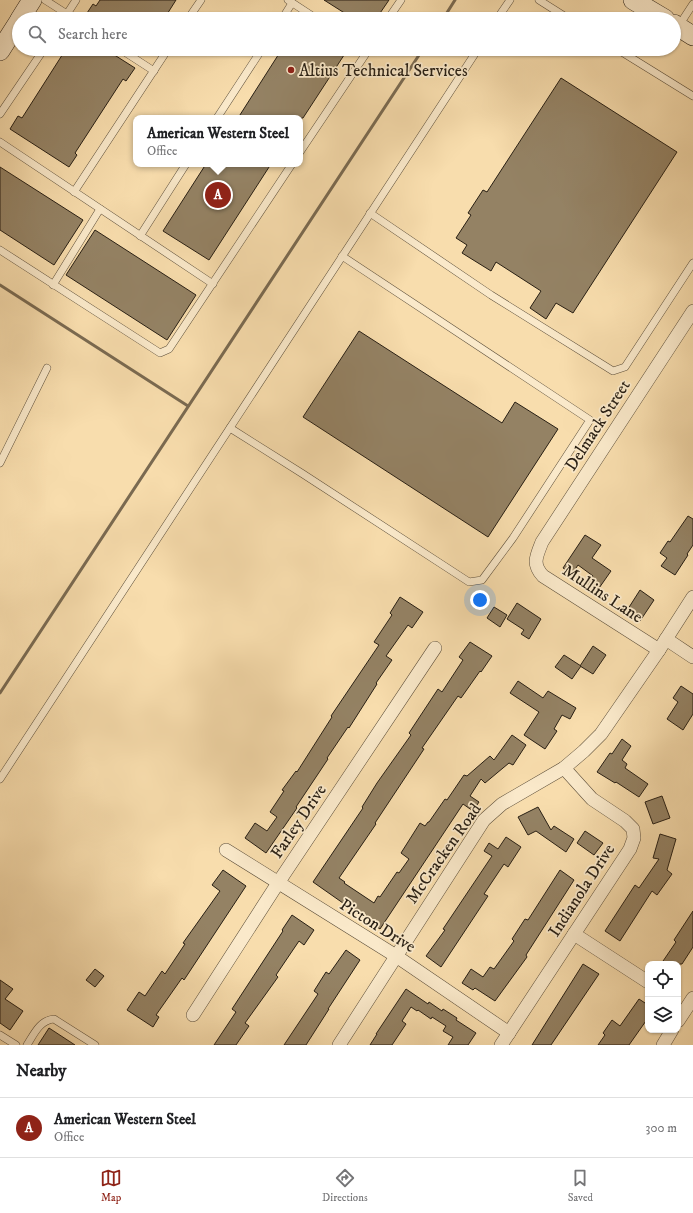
<!DOCTYPE html>
<style>
body{margin:0;font-family:"IM FELL DW Pica",serif;background:#f6f6f6;color:#202124}
.controls{position:absolute;right:12px;bottom:12px;display:grid;overflow:hidden;border-radius:8px;box-shadow:0 1px 3px #0004}
.controls button{width:36px;height:36px;display:grid;place-items:center;padding:0;border:0;border-bottom:1px solid #e0e0e0;background:#fff;color:#202124;font:20px sans-serif}
.you{position:absolute;left:480px;top:600px;width:14px;height:14px;margin:-10px;border:3px solid #fff;border-radius:50%;background:#1a73e8;box-shadow:0 0 0 6px #1a73e833}
.badge{display:grid;place-items:center;width:26px;height:26px;border-radius:50%;background:#8f2418;color:#fff;font-size:13px;font-weight:700}
.pin{position:absolute;translate:-50% -50%;border:2px solid #fff;box-shadow:0 1px 4px #0006}
.popup{position:absolute;left:133px;top:115px;width:170px;height:52px;box-sizing:border-box;display:grid;place-content:center;border-radius:8px;background:#fff;filter:drop-shadow(0 1px 3px #0005);font-size:13px;white-space:nowrap;color:#757577}
.popup b{font-size:15px;color:#202124}
.popup::after{content:'';position:absolute;left:50%;top:100%;margin-left:-8px;border:8px solid transparent;border-top-color:#fff}
.list{margin:0;padding:0;list-style:none}
h2{display:flex;justify-content:space-between;align-items:center;height:52px;margin:0;padding:0 16px;font-size:17px}
h2 small{font-size:13px;font-weight:400;color:#757577}
.list li{display:grid;grid-template-columns:26px 1fr auto;gap:12px;align-items:center;box-sizing:border-box;height:60px;padding:0 16px;border-top:1px solid #e0e0e0}
.list b{display:block;font-size:15px;white-space:nowrap}
.list p{margin:0;font-size:13px;white-space:nowrap;color:#757577}
.list em{font-size:13px;font-style:normal;color:#757577}
.icon{flex:none;width:22px;height:22px;fill:none;stroke:currentColor;stroke-width:2;stroke-linecap:round;stroke-linejoin:round}
.map{position:relative;flex:none;width:693px;height:1045px;overflow:hidden}
.search{position:absolute;background:#fff;box-shadow:0 1px 3px #0004;left:12px;right:12px;top:12px;height:44px;display:flex;align-items:center;gap:10px;box-sizing:border-box;padding:0 14px;border-radius:22px;color:#757577;font-size:15px}
.sheet{height:112px;background:#fff}
nav{display:flex;justify-content:space-around;align-items:center;box-sizing:border-box;height:56px;border-top:1px solid #e0e0e0;background:#fff;font-size:11px;color:#757577}
nav a{display:grid;justify-items:center;gap:2px}
nav .on{color:#8f2418}
.map>svg:first-child{display:block}
.lines{fill:none;stroke-linecap:round;stroke-linejoin:round}
.stream{stroke:#7a6a51;stroke-width:3}
.building{fill:#948264;stroke:#281f14}
.lane-casing{stroke:#5c4e3a;stroke-width:8}
.street-casing{stroke:#5c4e3a;stroke-width:14}
.secondary-casing{stroke:#281f14;stroke-width:20}
.lane{stroke:#fae9ca;stroke-width:7}
.street{stroke:#fae9ca;stroke-width:13}
.secondary{stroke:#fae9ca;stroke-width:19}
.poi-dot{fill:#8f2418;stroke:#fae9ca;stroke-width:1.5}
.labels{text-anchor:middle;stroke-width:3.5;stroke-linejoin:round;paint-order:stroke}
.poi-label{font-size:17px;fill:#281f14;stroke:#fae9ca;text-anchor:start}
.street-label{font-size:17px;fill:#281f14;stroke:#fae9ca}
</style>
<div class="map">
<svg width="693" height="1045" viewBox="0 0 693 1045">
<rect width="100%" height="100%" fill="#f8ddad"/>
<filter id="stains"><feTurbulence type="fractalNoise" baseFrequency=".005" numOctaves="4"/><feColorMatrix values="0 0 0 0 .2 0 0 0 0 .09 0 0 0 0 .02 0 0 0 .5 -.17"/></filter>
<radialGradient id="worn" r=".72"><stop offset=".6" stop-color="#630" stop-opacity="0"/><stop offset="1" stop-color="#630" stop-opacity=".3"/></radialGradient>
<g class="lines">
<g class="stream">
<polyline points="443,19 455,0"/>
<polyline points="0,285 188,406"/>
<polyline points="0,693 423,49"/>
</g>
</g>
<g class="building">
<polygon points="100,0 176,0 164,19 83,19 93,4 96,6"/>
<polygon points="324,0 389,0 376,19 354,19"/>
<polygon points="66,49 105,49 135,68 126,81 123,79 75,153 77,155 69,167 10,129 18,116 22,118"/>
<polygon points="282,49 348,49 303,118 238,118"/>
<polygon points="561,78 677,152 573,313 556,303 546,319 530,308 541,291 496,262 491,271 462,253 467,245 456,238 471,215 468,213 483,190 487,192"/>
<polygon points="206,164 271,164 209,260 163,231"/>
<polygon points="0,167 83,220 54,265 0,230"/>
<polygon points="95,230 196,295 167,340 66,275"/>
<polygon points="359,331 502,423 515,402 558,429 488,537 303,417"/>
<polygon points="688,516 693,519 693,545 687,554 688,555 675,575 661,566 667,558 660,553 668,541 670,542"/>
<polygon points="585,535 601,545 592,558 611,571 597,591 587,584 593,576 578,565 572,574 563,568"/>
<polygon points="640,590 654,600 640,621 626,612"/>
<polygon points="400,597 423,612 412,628 408,625 386,656 392,660 376,683 377,684 349,728 348,727 327,758 328,759 296,807 297,808 266,853 245,838 255,823 267,831 277,817 270,812 284,791 282,790 296,771 297,772 332,717 331,716 379,645 374,642 392,615 390,613"/>
<polygon points="517,603 541,619 529,639 521,634 524,630 507,619"/>
<polygon points="494,607 507,615 500,627 487,618"/>
<polygon points="470,642 492,656 481,672 480,671 461,698 458,696 422,748 424,749 375,823 376,824 339,878 345,882 344,883 374,903 378,896 380,897 397,872 399,873 409,859 401,853 420,823 425,826 428,822 429,822 445,799 447,800 464,775 467,776 490,756 494,760 512,735 526,745 513,765 509,763 485,783 481,779 470,796 479,802 473,811 463,804 380,929 313,882 363,808 362,807 377,783 411,735 409,733 438,689 442,692 463,660 459,657"/>
<polygon points="593,646 606,655 593,674 580,666"/>
<polygon points="564,655 581,666 572,679 555,667"/>
<polygon points="518,681 543,698 548,691 576,708 570,719 562,715 554,729 557,731 545,749 524,735 539,712 510,693"/>
<polygon points="681,686 693,694 693,714 683,730 667,719 678,702 673,698"/>
<polygon points="622,739 631,746 622,760 627,764 625,768 648,784 639,797 616,782 615,783 597,772 610,753 612,754"/>
<polygon points="662,796 670,818 653,824 645,802"/>
<polygon points="538,807 551,830 554,826 574,839 566,852 536,831 528,835 518,817"/>
<polygon points="585,831 603,843 594,855 577,843"/>
<polygon points="660,834 676,839 667,870 672,874 657,895 652,891 620,941 605,931 635,885 639,888 659,859 653,858"/>
<polygon points="506,837 521,847 508,867 504,864 484,894 488,896 441,967 426,956 445,930 443,929 492,856 484,851 489,843 498,849"/>
<polygon points="223,870 246,886 184,980 182,978 156,1015 159,1017 153,1027 127,1010 139,992 145,996 162,971 165,974 185,944 183,943 220,891 212,885"/>
<polygon points="560,870 574,880 526,955 527,957 495,1001 475,988 473,990 462,983 471,969 483,977 490,967 494,969 514,941 512,939 525,919 528,920"/>
<polygon points="693,911 693,947 682,964 661,964 676,942 674,940"/>
<polygon points="292,915 314,930 304,945 299,941 276,975 278,977 245,1023 249,1026 236,1045 214,1045 236,1012 232,1009 283,931 282,930"/>
<polygon points="346,950 360,960 328,1009 329,1009 306,1045 284,1045 318,994 314,991 326,972 329,974"/>
<polygon points="583,964 599,974 551,1045 532,1045"/>
<polygon points="95,969 104,976 95,987 86,980"/>
<polygon points="0,980 13,989 5,999 23,1011 10,1030 0,1023"/>
<polygon points="406,989 428,1004 429,1002 442,1011 443,1009 457,1018 456,1020 476,1033 468,1045 448,1045 453,1037 443,1031 446,1026 432,1017 431,1019 418,1010 417,1011 411,1007 402,1021 406,1024 392,1045 370,1045 377,1034 376,1034"/>
<polygon points="639,999 648,1005 648,1018 629,1045 598,1045 605,1035 603,1033 612,1020 620,1026"/>
<polygon points="49,1028 75,1045 38,1045"/>
</g>
<g class="lines">
<g class="lane-casing">
<g id="lane">
<polyline points="45,0 67,14 63,19"/>
<polyline points="288,0 317,19"/>
<polyline points="539,0 569,19"/>
<polyline points="74,19 67,14 76,0"/>
<polyline points="188,19 201,0"/>
<polyline points="282,19 292,3"/>
<polyline points="388,19 401,0"/>
<polyline points="497,19 510,0"/>
<polyline points="678,27 693,4"/>
<polyline points="120,49 154,71"/>
<polyline points="617,49 693,96"/>
<polyline points="0,114 44,49"/>
<polyline points="217,118 262,49"/>
<polyline points="0,142 213,284"/>
<polyline points="300,152 369,49"/>
<polyline points="74,192 168,49"/>
<polyline points="370,213 491,295 613,371 625,367 693,263"/>
<polyline points="140,236 186,164"/>
<polyline points="0,250 160,353 169,349 292,164"/>
<polyline points="53,285 100,209"/>
<polyline points="230,428 303,474 469,582 482,580 513,538 590,420 342,256"/>
<polyline points="0,463 47,368"/>
<polyline points="0,779 478,49"/>
<polyline points="0,1035 16,1045"/>
<path d="M27,1045c7,-11 13,-25 27,-26l41,26"/>
</g>
</g>
<g class="street-casing">
<g id="street">
<polyline points="666,639 693,657"/>
<path d="M659,650l-116,-74c-11,-12 -7,-19 -1,-34l151,-231"/>
<polyline points="226,850 396,956 509,1033"/>
<polyline points="574,934 648,982"/>
<polyline points="193,1015 278,883 435,648"/>
<polyline points="678,1021 693,998"/>
<polyline points="339,1045 484,820 502,804 564,768 584,751 601,734 659,650 693,597"/>
<polyline points="501,1045 630,849 634,838 633,829 625,821 592,799 564,768"/>
<polyline points="663,1045 672,1030"/>
</g>
</g>
<g class="secondary-casing">
<g id="secondary">
<polyline points="633,0 665,19"/>
<polyline points="20,19 32,0"/>
<polyline points="674,24 693,36"/>
<polyline points="0,51 19,21"/>
</g>
</g>
<use href="#lane" class="lane"/>
<use href="#street" class="street"/>
<use href="#secondary" class="secondary"/>
</g>
<circle class="poi-dot" cx="291" cy="70" r="4"/>
<g class="labels">
<g class="poi-label">
<text x="299" y="76">Altius Technical Services</text>
</g>
<g class="street-label">
<text transform="translate(597 425) rotate(-57)" y="6">Delmack Street</text>
<text transform="translate(603 593) rotate(33)" y="6">Mullins Lane</text>
<text transform="translate(298 821) rotate(-56)" y="6">Farley Drive</text>
<text transform="translate(443 853) rotate(-55)" y="6">McCracken Road</text>
<text transform="translate(581 890) rotate(-57)" y="6">Indianola Drive</text>
<text transform="translate(378 925) rotate(32)" y="6">Picton Drive</text>
</g>
</g>
<rect width="100%" height="100%" filter="url(#stains)"/>
<rect width="100%" height="100%" fill="url(#worn)"/>
</svg>
<div class="controls">
<button><svg class="icon" aria-label="locate" viewBox="0 0 24 24"><circle cx="12" cy="12" r="6"/><path d="M12 2v4M12 18v4M2 12h4M18 12h4"/></svg></button>
<button><svg class="icon" aria-label="layers" viewBox="0 0 24 24"><path d="M12 4l9 5-9 5-9-5zM3 14l9 5 9-5"/></svg></button>
</div>
<div class="you"></div>
<div class="pin badge" style="left:218px;top:195px">A</div>
<div class="popup"><b>American Western Steel</b>Office</div>
<div class="search"><svg class="icon" aria-label="search" viewBox="0 0 24 24"><circle cx="10" cy="10" r="6"/><path d="M15 15l6 6"/></svg>Search here</div>
</div>
<section class="sheet">
<h2>Nearby<small></small></h2>
<ul class="list">
<li><span class="badge">A</span><div><b>American Western Steel</b><p>Office</p></div><em>300 m</em></li>
</ul>
</section>
<nav>
<a class="on"><svg class="icon" aria-label="map" viewBox="0 0 24 24"><path d="M3 6l6-2 6 2 6-2v14l-6 2-6-2-6 2zM9 4v14M15 6v14"/></svg>Map</a>
<a><svg class="icon" aria-label="directions" viewBox="0 0 24 24"><path d="M12 3l9 9-9 9-9-9zM9 14v-3h6M13 9l2 2-2 2"/></svg>Directions</a>
<a><svg class="icon" aria-label="saved" viewBox="0 0 24 24"><path d="M7 4h10v16l-5-4-5 4z"/></svg>Saved</a>
</nav>
